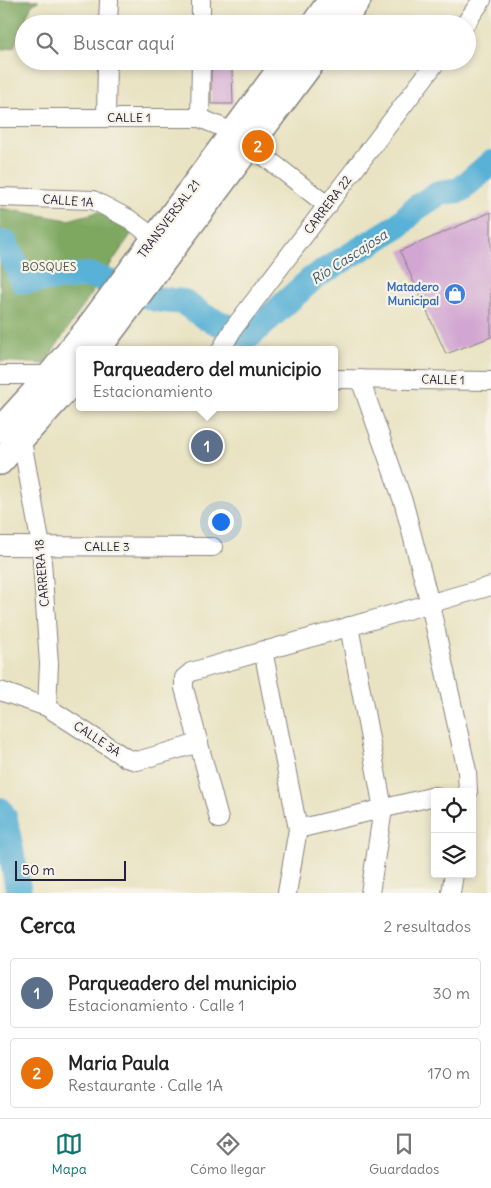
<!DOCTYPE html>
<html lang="es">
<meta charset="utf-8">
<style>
body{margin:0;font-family:Delius,sans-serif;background:#f6f6f6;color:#222}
.controls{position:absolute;right:15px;bottom:15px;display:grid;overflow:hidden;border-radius:5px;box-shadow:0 2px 8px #0003}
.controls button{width:45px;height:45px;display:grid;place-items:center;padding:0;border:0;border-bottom:1px solid #e0e0e0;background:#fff;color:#222;font:25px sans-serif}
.scale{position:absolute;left:15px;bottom:12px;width:111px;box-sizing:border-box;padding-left:5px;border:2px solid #22223b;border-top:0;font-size:14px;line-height:18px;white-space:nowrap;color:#22223b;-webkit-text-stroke:4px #f7f3e8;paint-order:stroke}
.you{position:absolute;left:220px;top:521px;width:18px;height:18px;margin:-12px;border:4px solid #fff;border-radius:50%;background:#1a73e8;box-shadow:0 0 0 8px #1a73e833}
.badge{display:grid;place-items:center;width:32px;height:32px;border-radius:50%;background:#0f766e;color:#fff;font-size:16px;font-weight:700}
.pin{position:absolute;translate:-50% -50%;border:2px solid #fff;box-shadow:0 1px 5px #0006}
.popup{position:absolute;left:76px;top:346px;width:262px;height:65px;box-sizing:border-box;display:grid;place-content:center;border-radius:5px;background:#fff;filter:drop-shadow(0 1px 4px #0005);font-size:16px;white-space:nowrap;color:#767676}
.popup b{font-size:19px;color:#222}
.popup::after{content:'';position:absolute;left:50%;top:100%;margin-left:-10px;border:10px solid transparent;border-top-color:#fff}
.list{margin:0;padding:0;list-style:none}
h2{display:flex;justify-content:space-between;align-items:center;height:65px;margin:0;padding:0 20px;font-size:21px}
h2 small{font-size:16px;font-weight:400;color:#767676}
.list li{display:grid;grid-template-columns:32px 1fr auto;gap:15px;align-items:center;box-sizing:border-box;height:70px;margin:0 10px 10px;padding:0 10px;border:1px solid #e0e0e0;border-radius:5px}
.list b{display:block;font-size:19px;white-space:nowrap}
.list p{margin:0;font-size:16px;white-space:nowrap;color:#767676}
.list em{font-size:16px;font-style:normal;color:#767676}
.icon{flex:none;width:28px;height:28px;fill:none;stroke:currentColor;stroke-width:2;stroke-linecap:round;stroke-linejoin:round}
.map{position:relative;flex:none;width:491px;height:893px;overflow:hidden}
.search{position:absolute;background:#fff;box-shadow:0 2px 8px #0003;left:15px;right:15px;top:15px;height:55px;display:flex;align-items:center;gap:12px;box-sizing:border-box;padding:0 18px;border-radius:28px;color:#767676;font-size:19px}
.sheet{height:225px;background:#fff}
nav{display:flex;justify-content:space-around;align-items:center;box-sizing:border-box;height:70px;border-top:1px solid #e0e0e0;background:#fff;font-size:14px;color:#767676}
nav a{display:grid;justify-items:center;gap:2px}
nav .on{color:#0f766e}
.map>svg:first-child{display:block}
.forest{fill:#7ea860;stroke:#50654e}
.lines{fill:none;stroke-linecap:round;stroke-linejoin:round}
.river{stroke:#58b1d6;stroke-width:26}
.building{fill:#d1a6d2}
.street-casing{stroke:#86827f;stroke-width:20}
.secondary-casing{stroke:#86827f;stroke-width:28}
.street{stroke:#fff;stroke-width:18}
.secondary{stroke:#fff;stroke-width:25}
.labels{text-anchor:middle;stroke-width:4.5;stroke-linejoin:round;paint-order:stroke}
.street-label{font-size:12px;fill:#22223b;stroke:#f7f3e8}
.park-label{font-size:12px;fill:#4d5a4c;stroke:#f7f3e8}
.shop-label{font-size:12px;font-weight:bold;fill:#366cbe;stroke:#f7f3e8;text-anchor:end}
.water-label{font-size:14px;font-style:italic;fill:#355471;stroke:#f7f3e8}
</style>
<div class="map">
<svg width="491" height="893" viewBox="0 0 491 893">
<rect width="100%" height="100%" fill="#f7f3e8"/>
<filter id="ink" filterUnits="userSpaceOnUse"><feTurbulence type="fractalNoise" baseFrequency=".02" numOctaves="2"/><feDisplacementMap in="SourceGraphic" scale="10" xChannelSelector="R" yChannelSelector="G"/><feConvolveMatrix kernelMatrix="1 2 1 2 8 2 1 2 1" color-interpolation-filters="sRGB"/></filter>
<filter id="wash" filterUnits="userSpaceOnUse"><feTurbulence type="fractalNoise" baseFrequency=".0096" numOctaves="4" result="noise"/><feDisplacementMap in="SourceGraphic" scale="20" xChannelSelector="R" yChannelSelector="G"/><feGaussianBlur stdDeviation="1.12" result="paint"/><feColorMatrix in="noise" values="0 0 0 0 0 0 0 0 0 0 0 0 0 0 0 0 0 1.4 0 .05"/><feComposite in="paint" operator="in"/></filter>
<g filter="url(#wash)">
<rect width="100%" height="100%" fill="#e9e3c3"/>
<g class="forest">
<polygon points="0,0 39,0 31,6 14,47 0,50"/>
<polygon points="0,208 68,220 98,212 133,231 44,364 0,361"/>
</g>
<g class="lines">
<g class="river">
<polyline points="0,243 5,243 23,281 89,275 156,299 183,302 205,317 249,336 313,278 398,226 416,208 439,193 460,190 491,163"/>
<polyline points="0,810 5,819 19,893"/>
</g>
</g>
<g id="blocks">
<g class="building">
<polygon points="232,69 233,104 211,104 211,70"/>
<polygon points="491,212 491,337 446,354 400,251"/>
</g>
</g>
</g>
<g filter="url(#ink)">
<use href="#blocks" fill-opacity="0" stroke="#86827f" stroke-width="1"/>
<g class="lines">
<g class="street-casing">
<g id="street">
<polyline points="108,24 109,0"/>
<polyline points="201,24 201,0"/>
<polyline points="465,24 482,0"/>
<polyline points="0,118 200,118 233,132 328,206"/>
<polyline points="106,118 107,61"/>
<polyline points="200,118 201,61"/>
<polyline points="0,197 93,200 129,219 155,238"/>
<polyline points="221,350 233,329 437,61"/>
<polyline points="0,375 57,375"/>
<polyline points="334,379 491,381"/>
<polyline points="360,379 404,504 430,604 467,771 468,792"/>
<polyline points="22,441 41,546 49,664 47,707"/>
<polyline points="0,546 213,547"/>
<polyline points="349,626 383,809 370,893"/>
<polyline points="263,650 298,829 287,893"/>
<polyline points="0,691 47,707 126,758 137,761 199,743"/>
<polyline points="219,819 184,688 184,678 191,672 491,586"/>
<polyline points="298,829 435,796"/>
<polyline points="451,893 454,874"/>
</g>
</g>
<g class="secondary-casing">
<g id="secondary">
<polyline points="314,24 331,0"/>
<polyline points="341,24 358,0"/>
<polyline points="97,350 313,61"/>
<polyline points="0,430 50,375 86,331 286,61"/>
<polyline points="0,462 80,374"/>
</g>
</g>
<use href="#street" class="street"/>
<use href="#secondary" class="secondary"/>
</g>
</g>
<defs>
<g id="shop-disc" transform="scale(1.125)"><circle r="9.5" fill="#3f7fe0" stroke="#f7f3e8"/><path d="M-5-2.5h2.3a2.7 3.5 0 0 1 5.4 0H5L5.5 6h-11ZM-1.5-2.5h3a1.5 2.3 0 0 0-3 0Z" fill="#fff"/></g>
</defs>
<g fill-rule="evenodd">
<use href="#shop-disc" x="455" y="294"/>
</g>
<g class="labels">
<g class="street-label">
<text x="129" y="122">CALLE 1</text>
<text transform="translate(68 201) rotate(4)" y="4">CALLE 1A</text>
<text transform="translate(328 205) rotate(-53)" y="4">CARRERA 22</text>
<text transform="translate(169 219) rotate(-53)" y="4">TRANSVERSAL 21</text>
<text transform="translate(443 380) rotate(1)" y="4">CALLE 1</text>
<text x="107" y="551">CALLE 3</text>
<text transform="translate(42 573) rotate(-95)" y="4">CARRERA 18</text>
<text transform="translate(97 739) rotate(33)" y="4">CALLE 3A</text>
</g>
<g class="park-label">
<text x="49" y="271">BOSQUES</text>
</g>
<g class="shop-label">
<text x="439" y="291">Matadero<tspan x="439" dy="14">Municipal</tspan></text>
</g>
<g class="water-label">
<text transform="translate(349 257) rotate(-33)" y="5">Río Cascajosa</text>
</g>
</g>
</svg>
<div class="controls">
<button><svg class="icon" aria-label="locate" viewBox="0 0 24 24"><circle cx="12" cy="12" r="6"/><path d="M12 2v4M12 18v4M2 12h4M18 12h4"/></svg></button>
<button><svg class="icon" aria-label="layers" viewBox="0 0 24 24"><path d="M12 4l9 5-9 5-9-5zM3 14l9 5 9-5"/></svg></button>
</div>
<div class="scale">50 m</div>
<div class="you"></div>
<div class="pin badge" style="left:207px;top:446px;background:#5c6f8a">1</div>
<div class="popup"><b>Parqueadero del municipio</b>Estacionamiento</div>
<div class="pin badge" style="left:258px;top:146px;background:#e8710a">2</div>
<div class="search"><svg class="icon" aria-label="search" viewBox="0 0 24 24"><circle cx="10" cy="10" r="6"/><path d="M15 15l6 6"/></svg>Buscar aquí</div>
</div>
<section class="sheet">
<h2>Cerca<small>2 resultados</small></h2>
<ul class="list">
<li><span class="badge" style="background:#5c6f8a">1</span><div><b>Parqueadero del municipio</b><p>Estacionamiento · Calle 1</p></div><em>30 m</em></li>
<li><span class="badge" style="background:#e8710a">2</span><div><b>Maria Paula</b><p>Restaurante · Calle 1A</p></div><em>170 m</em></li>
</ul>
</section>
<nav>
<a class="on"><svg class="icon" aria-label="map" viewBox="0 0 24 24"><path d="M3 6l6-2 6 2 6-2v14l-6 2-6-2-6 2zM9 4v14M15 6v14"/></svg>Mapa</a>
<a><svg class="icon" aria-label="directions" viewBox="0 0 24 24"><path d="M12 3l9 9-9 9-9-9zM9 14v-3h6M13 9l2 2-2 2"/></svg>Cómo llegar</a>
<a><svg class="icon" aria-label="saved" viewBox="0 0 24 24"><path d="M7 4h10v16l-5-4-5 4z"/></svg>Guardados</a>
</nav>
